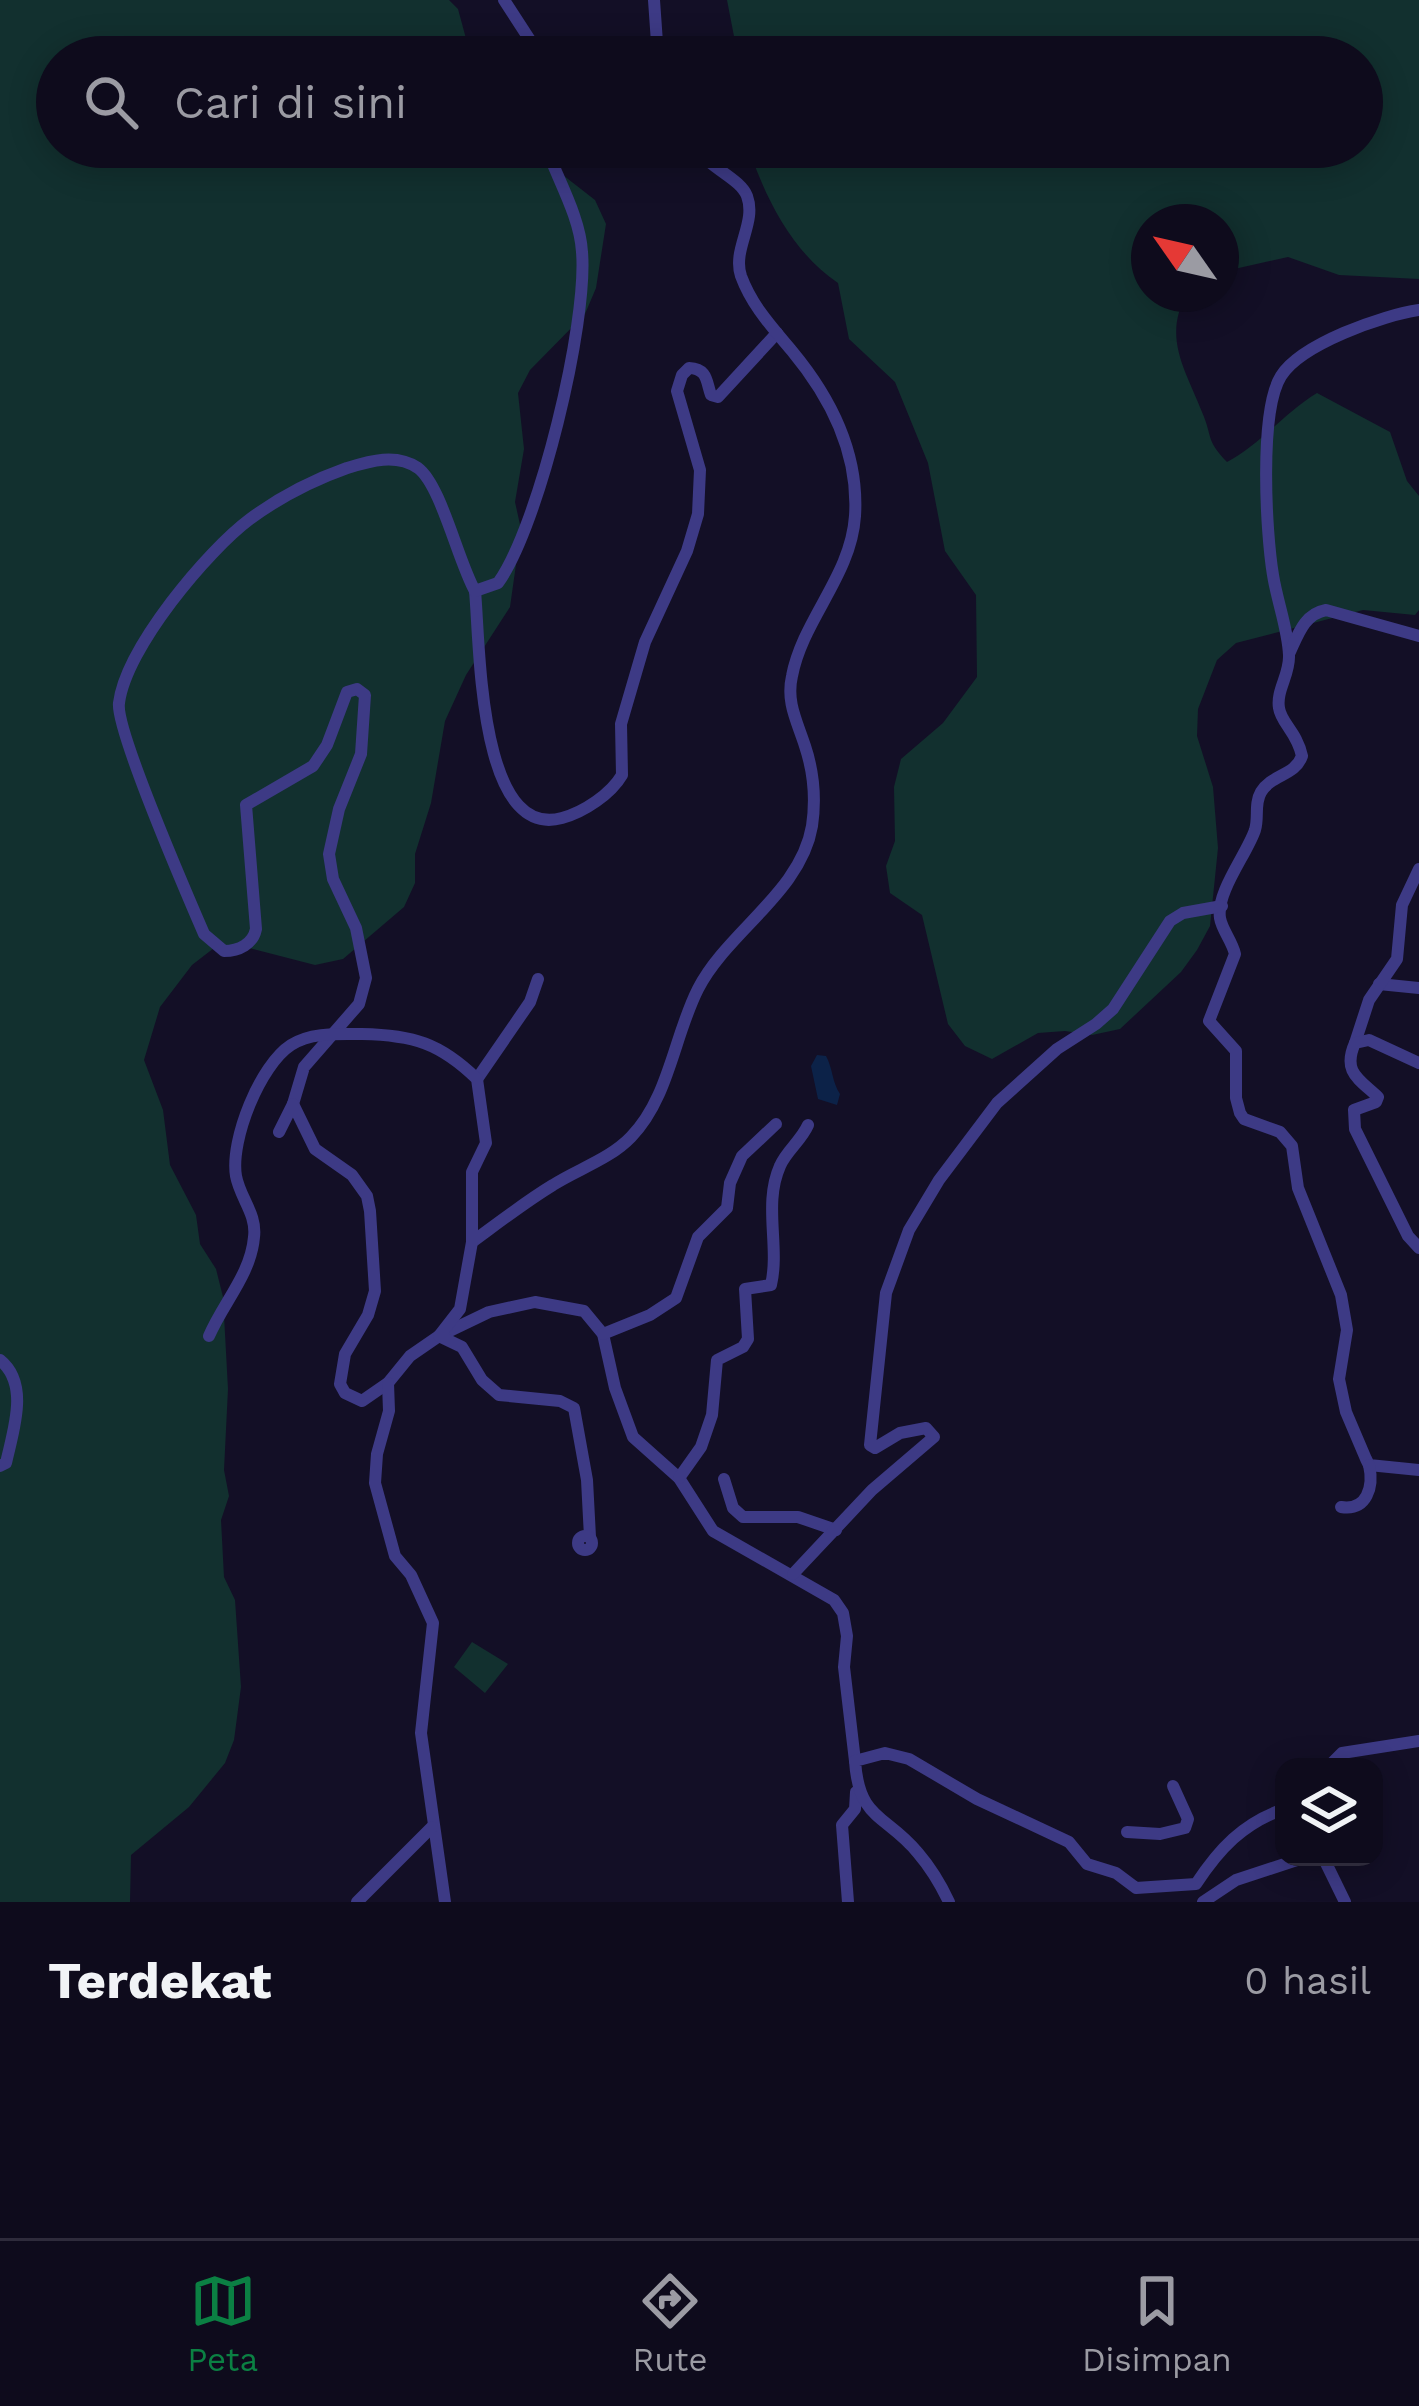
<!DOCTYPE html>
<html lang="id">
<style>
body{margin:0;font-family:"Work Sans",sans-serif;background:#171425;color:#f1f3f6}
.controls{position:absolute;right:36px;bottom:36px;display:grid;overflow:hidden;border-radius:24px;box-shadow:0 6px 30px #0003}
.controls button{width:108px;height:108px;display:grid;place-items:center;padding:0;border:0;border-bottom:3px solid #2e2b3b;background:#0e0b1c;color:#f1f3f6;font:60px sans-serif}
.compass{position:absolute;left:1131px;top:204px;width:108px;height:108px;border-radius:50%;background:#0e0b1c;box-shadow:0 6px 30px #0003;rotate:304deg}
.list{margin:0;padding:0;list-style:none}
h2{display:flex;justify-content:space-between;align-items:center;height:156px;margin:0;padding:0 48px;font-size:51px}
h2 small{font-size:39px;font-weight:400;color:#9b9ba3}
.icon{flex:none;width:66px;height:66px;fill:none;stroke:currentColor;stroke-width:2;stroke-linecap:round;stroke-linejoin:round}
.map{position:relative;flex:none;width:1419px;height:1902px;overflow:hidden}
.search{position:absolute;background:#0e0b1c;box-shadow:0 6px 30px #0003;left:36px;right:36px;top:36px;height:132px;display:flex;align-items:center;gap:30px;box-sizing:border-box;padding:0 42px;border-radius:66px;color:#9b9ba3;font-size:45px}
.sheet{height:336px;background:#0e0b1c}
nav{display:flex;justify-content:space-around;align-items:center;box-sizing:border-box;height:168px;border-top:3px solid #2e2b3b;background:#0e0b1c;font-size:33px;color:#9b9ba3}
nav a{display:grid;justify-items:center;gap:6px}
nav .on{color:#0b8043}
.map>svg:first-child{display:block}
.green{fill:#12302f}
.water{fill:#0c2248}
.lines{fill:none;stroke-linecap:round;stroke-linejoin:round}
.minor{stroke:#3d3a85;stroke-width:12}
</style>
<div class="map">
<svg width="1419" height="1902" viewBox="0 0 1419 1902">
<rect width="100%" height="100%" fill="#130f26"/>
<g class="green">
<polygon points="0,0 449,0 458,9 471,57 57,57 57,147 527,147 595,200 606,224 596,288 585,314 530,370 518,393 524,449 515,502 521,529 510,607 466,675 445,721 431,803 415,854 415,883 404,907 343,959 315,965 241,946 214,948 192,965 160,1007 144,1060 163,1110 170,1165 196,1215 200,1244 216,1269 223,1297 228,1389 224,1470 229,1496 221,1520 224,1577 235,1600 241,1687 234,1740 225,1763 189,1807 131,1855 130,1902 0,1902"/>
<path d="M727,0h692v279l-80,-4 -51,-18 -67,15v-50h-72v72h38c-25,43 -1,77 15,118 11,25 3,27 25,50 34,-18 57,-49 90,-69l73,39 17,49 12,15v114l-4,5 -52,-5 -127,33 -19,17 -19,49 -1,27 16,51 5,61 -8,78 -13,24 -16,22 -61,57 -28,6 -27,-4 -27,2 -46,26 -27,-13 -17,-22 -26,-109 -32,-22 -4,-27 9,-25 -1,-54 7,-28 42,-36 34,-46 -1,-82 -31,-44 -17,-88 -33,-81 -46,-43 -11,-56c-46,-31 -72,-84 -90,-136h614v-90h-624z"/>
<polygon points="472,1642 508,1664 485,1693 454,1667"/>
</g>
<path class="water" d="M817,1055l9,1c7,13 6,26 14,38l-3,11 -19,-6 -7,-33z"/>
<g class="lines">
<g class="minor">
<polyline points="504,0 541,57"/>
<polyline points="654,0 658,57"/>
<path d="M1419,310c-36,5 -118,34 -138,66 -22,35 -15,157 -8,199 4,26 15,54 16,80 1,20 -13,35 -10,53 2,15 18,24 23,48 -7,20 -30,18 -41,36 -7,12 -2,25 -6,38 -8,24 -39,62 -35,88 2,12 12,23 15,36l-26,67 27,30v47l4,15 4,6 36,13 12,14 6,42 43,107 6,35 -8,49 7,33 20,47 3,6 50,5"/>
<path d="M475,591c5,51 3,250 87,227 22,-6 49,-24 60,-43l-1,-51 24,-82 42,-91 11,-37 2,-44 -23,-79 5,-16 7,-7c19,1 17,13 22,27l7,2 59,-64"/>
<path d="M1289,654c9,-19 15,-40 37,-44l93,26"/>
<polyline points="1379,984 1419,988"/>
<polyline points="1355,1043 1369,1000 1397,959 1402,905 1419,869"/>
<path d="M1419,1063l-50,-23 -14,3c-13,29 4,36 23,54l-2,5 -22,8 1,19 53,107 11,12"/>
<polyline points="477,1079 530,1002 538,979"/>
<path d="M293,1104l11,-37 55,-63 7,-26 -10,-50 -23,-49 -4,-25 10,-45 22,-55 4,-59 -8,-6 -10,3 -20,53 -14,21 -67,39 10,124c-3,15 -17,22 -32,22l-20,-17c-15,-35 -89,-205 -85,-231 7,-55 88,-152 131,-184 30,-22 63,-39 97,-51 23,-7 49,-15 71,0 23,17 40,93 57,123l23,-8c41,-57 90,-260 84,-331 -2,-35 -24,-72 -36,-105"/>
<polyline points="279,1132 293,1104 315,1149 352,1175 367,1196 370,1211 375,1291 368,1315 345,1354 340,1384 345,1393 362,1401 388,1383 410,1356 439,1336 489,1312 535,1302 584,1311 603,1334 615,1388 633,1437 679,1478 713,1531 834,1600 843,1613 847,1636 844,1667 855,1761"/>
<path d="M472,1242c26,-19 53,-40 81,-57 25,-16 57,-26 78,-48 38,-39 43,-101 67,-148 29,-57 103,-97 114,-163 4,-27 2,-53 -7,-80 -8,-25 -19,-44 -13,-70 11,-57 59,-100 63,-160 4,-62 -24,-118 -63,-165 -20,-24 -40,-45 -51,-75 -9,-27 16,-53 6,-80 -7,-18 -37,-27 -51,-49"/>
<polyline points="603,1334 650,1315 676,1298 698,1237 727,1208 730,1183 742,1156 776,1124"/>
<path d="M209,1336c14,-33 42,-62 45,-99 3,-23 -14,-39 -18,-61 -6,-36 24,-111 55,-131 20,-13 48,-11 71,-11 51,1 78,9 115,45l9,64 -14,29v70l-12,67 -21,27 23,11 20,33 17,15 61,6 14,7 13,72 3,57"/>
<path d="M0,1360c30,24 13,71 6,103l-6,3"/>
<polyline points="388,1383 389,1411 377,1454 375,1483 395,1556 411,1575 433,1623 421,1733 445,1902"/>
<path d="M679,1478l22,-31 11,-32 5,-55 26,-13 5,-8 -3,-50 26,-4c9,-39 -8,-81 9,-119 6,-15 21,-25 28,-41"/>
<polyline points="724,1479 733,1508 743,1517 798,1517 836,1530"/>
<path d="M1341,1507c26,4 33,-20 28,-42"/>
<circle cx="585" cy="1543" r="7"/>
<polyline points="793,1574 872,1490 934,1437 926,1428 900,1433 875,1448 870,1445 886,1293 909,1230 939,1180 997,1103 1057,1049 1096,1024 1113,1009 1170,921 1183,913 1222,906"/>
<polyline points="1328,1767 1342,1753 1419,1741"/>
<polyline points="1127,1832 1160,1834 1185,1828 1188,1819 1173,1786"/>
<polyline points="1313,1857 1325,1861 1345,1902"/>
<polyline points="357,1902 432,1827"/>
<polyline points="848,1902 842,1825 855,1809 856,1792"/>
<path d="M949,1902c-8,-17 -19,-35 -31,-49 -32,-39 -59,-32 -63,-92l30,-8 24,6 68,40 92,43 18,22 29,9 20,15 60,-4c23,-35 47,-61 88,-75"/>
<polyline points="1203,1902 1236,1880 1306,1857"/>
</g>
</g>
</svg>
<div class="controls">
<button><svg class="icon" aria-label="layers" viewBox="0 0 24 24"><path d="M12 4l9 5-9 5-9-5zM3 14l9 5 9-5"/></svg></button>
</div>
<svg class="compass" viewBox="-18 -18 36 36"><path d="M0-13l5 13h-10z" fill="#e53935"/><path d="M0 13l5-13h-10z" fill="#9b9ba3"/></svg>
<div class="search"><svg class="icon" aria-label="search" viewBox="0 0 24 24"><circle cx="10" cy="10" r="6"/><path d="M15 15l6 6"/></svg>Cari di sini</div>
</div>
<section class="sheet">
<h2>Terdekat<small>0 hasil</small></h2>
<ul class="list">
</ul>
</section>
<nav>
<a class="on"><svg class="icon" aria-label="map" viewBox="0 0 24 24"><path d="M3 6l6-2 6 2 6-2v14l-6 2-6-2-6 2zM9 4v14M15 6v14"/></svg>Peta</a>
<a><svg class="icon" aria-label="directions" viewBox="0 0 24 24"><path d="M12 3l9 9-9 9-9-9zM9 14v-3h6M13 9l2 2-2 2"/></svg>Rute</a>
<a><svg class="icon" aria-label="saved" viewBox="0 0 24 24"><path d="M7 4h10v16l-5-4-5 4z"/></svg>Disimpan</a>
</nav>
